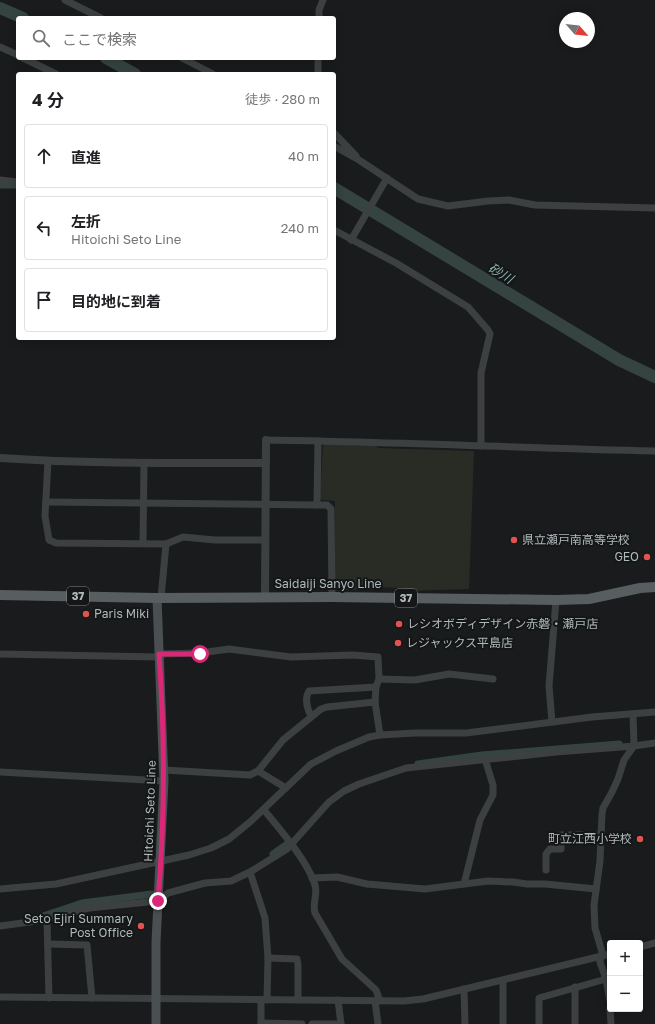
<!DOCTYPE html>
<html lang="ja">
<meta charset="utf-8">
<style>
body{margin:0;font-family:"Golos Text","Noto Sans JP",sans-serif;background:#f6f6f6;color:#202124}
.controls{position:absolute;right:12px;bottom:12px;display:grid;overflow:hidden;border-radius:4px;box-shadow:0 2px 10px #0003}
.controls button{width:36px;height:36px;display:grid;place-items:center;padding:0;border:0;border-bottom:1px solid #e0e0e0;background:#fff;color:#202124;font:20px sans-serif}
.compass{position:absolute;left:559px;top:12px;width:36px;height:36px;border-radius:50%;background:#fff;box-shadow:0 2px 10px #0003;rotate:118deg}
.stop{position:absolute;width:12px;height:12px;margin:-9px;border:3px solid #db2777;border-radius:50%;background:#fff}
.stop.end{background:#db2777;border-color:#fff;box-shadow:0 1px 4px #0008}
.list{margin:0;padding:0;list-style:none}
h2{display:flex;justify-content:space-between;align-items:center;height:52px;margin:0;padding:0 16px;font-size:17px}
h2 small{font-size:13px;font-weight:400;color:#757577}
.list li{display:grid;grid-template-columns:26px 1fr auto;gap:12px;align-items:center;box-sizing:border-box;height:64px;margin:0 8px 8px;padding:0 8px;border:1px solid #e0e0e0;border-radius:4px}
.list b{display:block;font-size:15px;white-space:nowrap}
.list p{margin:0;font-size:13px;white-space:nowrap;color:#757577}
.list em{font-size:13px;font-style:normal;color:#757577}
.icon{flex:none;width:22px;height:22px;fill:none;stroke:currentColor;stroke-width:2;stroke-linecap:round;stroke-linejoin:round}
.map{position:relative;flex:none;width:655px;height:1024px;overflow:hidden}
.search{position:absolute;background:#fff;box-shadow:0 2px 10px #0003;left:16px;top:16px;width:320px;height:44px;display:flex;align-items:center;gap:10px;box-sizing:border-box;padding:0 14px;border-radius:4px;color:#757577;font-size:15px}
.panel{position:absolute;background:#fff;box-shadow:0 2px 10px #0003;left:16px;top:72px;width:320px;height:268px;border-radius:4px}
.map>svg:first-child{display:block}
.green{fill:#292c24}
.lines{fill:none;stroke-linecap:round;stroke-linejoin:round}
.canal{stroke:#354440;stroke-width:7}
.river{stroke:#354440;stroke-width:12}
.minor{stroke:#3c4041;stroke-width:7}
.tertiary{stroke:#3c4041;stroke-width:8}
.secondary{stroke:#4a5051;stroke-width:9}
.primary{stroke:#585e5f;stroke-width:10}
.route{stroke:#db2777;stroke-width:5}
.poi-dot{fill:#e0534e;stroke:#151617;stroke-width:1.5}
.labels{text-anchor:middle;stroke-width:4;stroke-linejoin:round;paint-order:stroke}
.shield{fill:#151617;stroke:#808889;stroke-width:1}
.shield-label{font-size:11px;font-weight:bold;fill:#aeb9ba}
.poi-label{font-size:12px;fill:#aeb9ba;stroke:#151617;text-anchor:start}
.street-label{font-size:12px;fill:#aeb9ba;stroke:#151617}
.water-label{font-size:13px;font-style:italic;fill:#89b1ab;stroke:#151617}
</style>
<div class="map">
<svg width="655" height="1024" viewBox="0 0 655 1024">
<rect width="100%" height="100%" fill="#1a1b1c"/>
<polygon class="green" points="325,444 373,445 379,448 474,451 469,589 406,591 404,588 379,587 373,590 339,590 335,586 335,501 322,500 320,498 323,445"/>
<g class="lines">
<g class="canal">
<polyline points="0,185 18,185"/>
<polyline points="418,764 482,755 619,744"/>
<polyline points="273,854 287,844"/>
<polyline points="40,917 82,903 152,894"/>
</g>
<g class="river">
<polyline points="0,8 23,18"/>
<polyline points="106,58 135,74"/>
<polyline points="334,188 619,360 655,377"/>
</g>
<g class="minor">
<polyline points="65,0 101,18"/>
<polyline points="319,18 319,10 323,0"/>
<polyline points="0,47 18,55"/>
<polyline points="23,58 56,74"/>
<polyline points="182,58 213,74"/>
<polyline points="318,58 318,74"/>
<polyline points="334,133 356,156"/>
<polyline points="334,146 359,160 418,199 448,206 488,201 509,200 535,205 655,208"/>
<polyline points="0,180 18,182"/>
<polyline points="334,230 396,263 468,307 488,330 490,334 481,373 481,446"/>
<polyline points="351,240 387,178"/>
<path d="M266,440c130,2 259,8 389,11"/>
<polyline points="318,441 317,505 327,505 331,509 332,597"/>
<polyline points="48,461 45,516 49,540 56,543 166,544 183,537 215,540 265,540"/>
<polyline points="46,502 317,505"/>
<polyline points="143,543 144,463"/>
<polyline points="161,598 166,544"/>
<polyline points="0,654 159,657"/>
<polyline points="159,654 200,653 229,649 291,657 353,655 378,657 379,679 376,687 375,702 380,735"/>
<polyline points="379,679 415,680 449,674 493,679"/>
<path d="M311,716c-4,-8 -7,-17 -2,-25l67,-4"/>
<polyline points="552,722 549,686 556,600"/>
<polyline points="164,770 250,775 258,771 283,740 321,709 327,707 375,702"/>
<polyline points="258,771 286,788"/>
<polyline points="0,772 164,781"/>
<path d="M264,810c16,19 44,52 51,75 3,10 -3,18 0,28l27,46 34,31 4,11"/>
<polyline points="546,870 546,854 550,849 561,849 561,835 601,835"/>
<polyline points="250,872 265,918 268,958 267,1000"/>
<polyline points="312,878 337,877 367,884 425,889 488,881 513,882 527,884 545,884 596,889"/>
<polyline points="464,884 480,820 493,795 493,785 485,759"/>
<polyline points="0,889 56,884 189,855 211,848 229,839 250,822 311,764 336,751 369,737 380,735 415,733 466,733 592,717 655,712"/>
<polyline points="47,919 49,998"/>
<polyline points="0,926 37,921 89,908 158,901 168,893 205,883 231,881 250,872 287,849 329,802 344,791 359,784 406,768 556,752 634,746 633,714"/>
<polyline points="48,944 87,945 92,998"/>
<polyline points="640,947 655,943"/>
<polyline points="268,958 297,959 298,965 298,1000"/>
<polyline points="503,980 503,1024"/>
<polyline points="464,989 465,1024"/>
<polyline points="0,997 404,1001 423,999 610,954"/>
<polyline points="261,1000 261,1024"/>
<polyline points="338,1000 341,1024"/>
<polyline points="375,1001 378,1024"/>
<polyline points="610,1001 606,979 600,962 602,952 595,928 594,905 600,861 602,814 603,808 612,792 618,779 624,760 634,746 655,743"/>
<polyline points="610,1009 611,1024"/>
<polyline points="261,1023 302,1024"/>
<polyline points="312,1024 341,1024"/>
<polyline points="539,1024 539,998 606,979"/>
<polyline points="575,1024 575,987"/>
</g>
<g class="tertiary">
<path d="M0,458c89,6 177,5 266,5"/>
<polyline points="265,597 266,440"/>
</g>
<polyline class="secondary" points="156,1024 156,942 164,781 157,598"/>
<polyline class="primary" points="0,595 157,598 332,597 556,600 589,599 640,588 655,587"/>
</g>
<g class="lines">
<path class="route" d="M158,901c7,-82 7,-165 1,-247h41"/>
</g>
<g class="poi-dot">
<circle cx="514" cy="540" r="4"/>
<circle cx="647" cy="557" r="4"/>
<circle cx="86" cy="614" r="4"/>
<circle cx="399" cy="624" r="4"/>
<circle cx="398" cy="643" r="4"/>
<circle cx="640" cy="839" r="4"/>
<circle cx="141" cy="926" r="4"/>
</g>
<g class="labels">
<g class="shield">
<rect x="67" y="587" width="22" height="18" rx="3"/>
<rect x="395" y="589" width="22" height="18" rx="3"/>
</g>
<g class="shield-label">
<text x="78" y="600">37</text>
<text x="406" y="602">37</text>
</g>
<g class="poi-label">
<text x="522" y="544">県立瀬戸南高等学校</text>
<text x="639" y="561" text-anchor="end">GEO</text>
<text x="94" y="618">Paris Miki</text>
<text x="407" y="628">レシオボディデザイン赤磐・瀬戸店</text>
<text x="406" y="647">レジャックス平島店</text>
<text x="632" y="843" text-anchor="end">町立江西小学校</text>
<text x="133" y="923" text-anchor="end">Seto Ejiri Summary<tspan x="133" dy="14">Post Office</tspan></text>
</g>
<g class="street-label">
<text x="328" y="588">Saidaiji Sanyo Line</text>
<text transform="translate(150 811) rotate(-88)" y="4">Hitoichi Seto Line</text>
</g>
<g class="water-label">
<text transform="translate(501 273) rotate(31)" y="5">砂川</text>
</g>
</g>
</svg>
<div class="controls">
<button>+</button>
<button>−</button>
</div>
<svg class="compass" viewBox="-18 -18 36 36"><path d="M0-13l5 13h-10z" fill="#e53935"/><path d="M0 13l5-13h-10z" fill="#757577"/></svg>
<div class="stop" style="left:200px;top:654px"></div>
<div class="stop end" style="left:158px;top:901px"></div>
<div class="search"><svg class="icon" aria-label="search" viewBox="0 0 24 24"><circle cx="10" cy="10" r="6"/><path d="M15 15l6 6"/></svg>ここで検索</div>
<section class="panel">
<h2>4 分<small>徒歩 · 280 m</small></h2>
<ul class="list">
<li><svg class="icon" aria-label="ahead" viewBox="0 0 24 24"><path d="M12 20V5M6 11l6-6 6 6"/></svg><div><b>直進</b></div><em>40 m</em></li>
<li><svg class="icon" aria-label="left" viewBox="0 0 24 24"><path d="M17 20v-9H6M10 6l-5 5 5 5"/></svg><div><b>左折</b><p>Hitoichi Seto Line</p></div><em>240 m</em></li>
<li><svg class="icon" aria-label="arrive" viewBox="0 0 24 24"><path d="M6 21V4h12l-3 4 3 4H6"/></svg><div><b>目的地に到着</b></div></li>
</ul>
</section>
</div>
